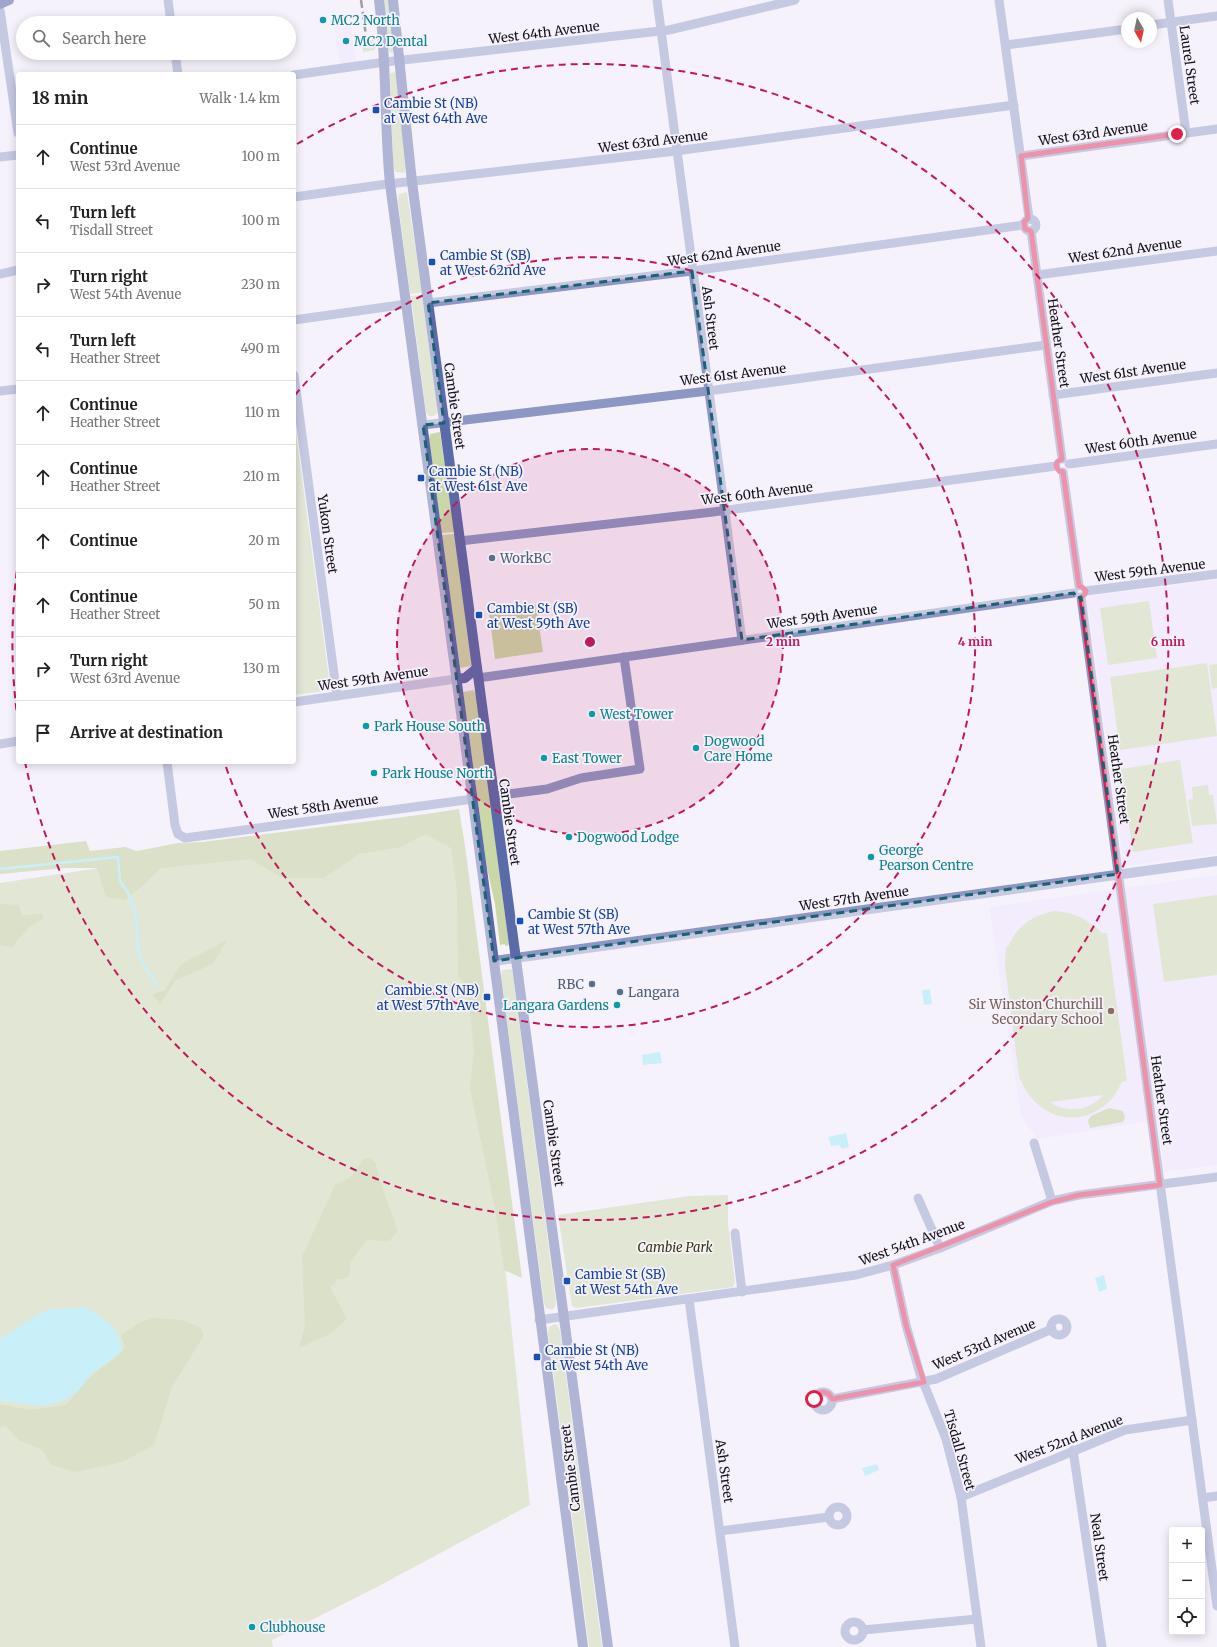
<!DOCTYPE html>
<meta charset="utf-8">
<style>
body{margin:0;font-family:Merriweather,serif;background:#f6f6f6;color:#222}
.controls{position:absolute;right:12px;bottom:12px;display:grid;overflow:hidden;border-radius:4px;box-shadow:0 2px 10px #0003}
.controls button{width:36px;height:36px;display:grid;place-items:center;padding:0;border:0;border-bottom:1px solid #e0e0e0;background:#fff;color:#222;font:20px sans-serif}
.compass{position:absolute;left:1121px;top:12px;width:36px;height:36px;border-radius:50%;background:#fff;box-shadow:0 2px 10px #0003;rotate:171deg}
.stop{position:absolute;width:12px;height:12px;margin:-9px;border:3px solid #e11d48;border-radius:50%;background:#fff}
.stop.end{background:#e11d48;border-color:#fff;box-shadow:0 1px 4px #0008}
.list{margin:0;padding:0;list-style:none}
h2{display:flex;justify-content:space-between;align-items:center;height:52px;margin:0;padding:0 16px;font-size:17px}
h2 small{font-size:13px;font-weight:400;color:#767676}
.list li{display:grid;grid-template-columns:26px 1fr auto;gap:12px;align-items:center;box-sizing:border-box;height:64px;padding:0 16px;border-top:1px solid #e0e0e0}
.list b{display:block;font-size:15px;white-space:nowrap}
.list p{margin:0;font-size:13px;white-space:nowrap;color:#767676}
.list em{font-size:13px;font-style:normal;color:#767676}
.icon{flex:none;width:22px;height:22px;fill:none;stroke:currentColor;stroke-width:2;stroke-linecap:round;stroke-linejoin:round}
.map{position:relative;flex:none;width:1217px;height:1647px;overflow:hidden}
.search{position:absolute;background:#fff;box-shadow:0 2px 10px #0003;left:16px;top:16px;width:280px;height:44px;display:flex;align-items:center;gap:10px;box-sizing:border-box;padding:0 14px;border-radius:22px;color:#767676;font-size:15px}
.panel{position:absolute;background:#fff;box-shadow:0 2px 10px #0003;left:16px;top:72px;width:280px;height:692px;border-radius:4px}
.map>svg:first-child{display:block}
.built{fill:#efe4fd}
.green{fill:#cad7a7;fill-rule:evenodd}
.forest{fill:#baca8b}
.water{fill:#93ebf6}
.lines{fill:none;stroke-linecap:round;stroke-linejoin:round}
.stream{stroke:#93ebf6;stroke-width:2.5}
.minor{stroke:#8c97c3;stroke-width:9}
.tertiary{stroke:#8c97c3;stroke-width:10}
.secondary{stroke:#5b6aa8;stroke-width:10}
.primary{stroke:#3b4894;stroke-width:10}
.rail{stroke:#3b373f;stroke-width:2.5;stroke-dasharray:8 4;stroke-linecap:butt}
.route{stroke:#e11d48;stroke-width:5}
.marked{fill:none;stroke:#1b6272;stroke-width:3;stroke-dasharray:8 5;stroke-linejoin:round}
.ring{fill:none;stroke:#c2185b;stroke-width:2;stroke-dasharray:7 5}
.culture-dot{fill:#0f9aa8;stroke:#f6f2fc;stroke-width:1.5}
.transit-dot{fill:#1a4fb4;stroke:#f6f2fc;stroke-width:1.5}
.service-dot{fill:#5c6f8a;stroke:#f6f2fc;stroke-width:1.5}
.education-dot{fill:#8d6e63;stroke:#f6f2fc;stroke-width:1.5}
.labels{text-anchor:middle;stroke-width:3.5;stroke-linejoin:round;paint-order:stroke}
.culture-label{font-size:13px;fill:#0d838f;stroke:#f6f2fc;text-anchor:start}
.street-label{font-size:13px;fill:#141018;stroke:#f6f2fc}
.transit-label{font-size:13px;fill:#164399;stroke:#f6f2fc;text-anchor:start}
.service-label{font-size:13px;fill:#4e5e75;stroke:#f6f2fc;text-anchor:start}
.education-label{font-size:13px;fill:#785e54;stroke:#f6f2fc;text-anchor:end}
.park-label{font-size:13px;font-style:italic;fill:#303908;stroke:#f6f2fc}
.centre{fill:#c2185b;stroke:#f6f2fc;stroke-width:2}
.ring-label{font-size:12px;text-anchor:middle;font-weight:bold;fill:#c2185b;stroke:#f6f2fc;stroke-width:3.5;stroke-linejoin:round;paint-order:stroke}
</style>
<div class="map">
<svg width="1217" height="1647" viewBox="0 0 1217 1647">
<rect width="100%" height="100%" fill="#f6f2fc"/>
<g class="built">
<polygon points="350,22 356,62 340,64 334,25"/>
<polygon points="1217,580 1217,854 1126,866 1123,861 1089,611 1086,608 1086,601 1090,596 1097,595"/>
<polygon points="1217,875 1217,1165 1164,1172 1158,1120 1037,1139 1021,1116 989,907"/>
</g>
<g class="green">
<polygon points="383,0 390,0 395,52 390,53 389,50"/>
<polygon points="374,40 375,50 363,52 362,42"/>
<polygon points="397,72 405,166 405,173 395,172 393,163 390,76 390,73"/>
<polygon points="407,192 422,292 410,294 398,201 399,194"/>
<polygon points="422,295 438,412 434,416 429,416 426,413 411,296"/>
<polygon points="294,418 330,686 326,691 294,695"/>
<polygon points="440,432 454,532 442,533 429,438 430,434"/>
<polygon points="455,534 472,665 471,666 460,668 442,535"/>
<polygon points="1149,601 1157,658 1108,665 1100,608"/>
<polygon points="536,605 543,652 495,659 489,612"/>
<polygon points="1207,663 1217,736 1120,750 1110,677"/>
<polygon points="1217,664 1217,688 1212,689 1209,665"/>
<polygon points="474,690 477,699 509,945 505,946 505,944 500,945 495,904 487,868 463,692"/>
<polygon points="1180,760 1193,843 1133,852 1121,769"/>
<polygon points="1208,785 1209,795 1213,795 1217,824 1192,826 1188,800 1193,799 1192,787"/>
<polygon points="449,815 502,1237 530,1505 375,1588 272,1640 273,1647 0,1647 0,883"/>
<polygon points="1217,895 1217,975 1164,982 1153,904"/>
<path d="M1054,911c20,1 34,8 48,22h5l20,148 -5,1c-5,9 -9,18 -18,24 -33,25 -72,7 -85,-30l-14,-110 1,-19h2c9,-21 23,-31 46,-36zM1103,1095c-13,16 -36,19 -53,7z"/>
<polygon points="512,969 556,1302 555,1307 552,1310 546,1308 544,1303 501,977 502,970"/>
<polygon points="728,1195 728,1223 735,1282 733,1287 577,1308 572,1306 558,1215 689,1196"/>
<polygon points="555,1324 558,1326 560,1331 602,1647 589,1647 548,1333 549,1327"/>
</g>
<g class="forest">
<polygon points="459,809 465,846 522,1278 504,1270 496,1214 470,1088 474,1049 467,988 458,975 457,892 451,848 425,834 401,847 359,854 324,878 283,878 250,859 161,868 140,888 125,900 106,897 97,868 65,868 0,874 0,851 86,841 90,851 125,847 137,851 178,843 202,842 427,814"/>
<polygon points="0,904 19,905 22,916 43,913 43,919 28,928 12,947 0,945"/>
<polygon points="227,940 213,964 176,980 160,1004 152,995 165,990 181,964"/>
<polygon points="1109,1108 1123,1111 1125,1118 1123,1122 1090,1128 1088,1121 1091,1116"/>
<polygon points="370,1158 376,1164 380,1182 398,1231 389,1241 367,1240 350,1262 350,1275 344,1279 337,1279 334,1284 330,1287 347,1319 330,1334 299,1348 305,1326 302,1257 335,1185 350,1178 364,1159"/>
<polygon points="153,1318 182,1320 200,1327 204,1335 172,1387 154,1445 122,1462 75,1472 52,1465 42,1450 19,1440 6,1426 0,1427 0,1404 29,1410 66,1405 90,1377 121,1353 125,1347 121,1335 139,1323"/>
</g>
<g class="water">
<polygon points="930,989 932,1004 924,1005 922,990"/>
<polygon points="660,1052 662,1063 643,1065 642,1055"/>
<polygon points="846,1133 849,1147 842,1149 839,1145 831,1146 828,1137"/>
<polygon points="1104,1275 1107,1289 1099,1292 1095,1278"/>
<path d="M83,1307c18,7 40,22 38,45l-32,24 -10,14 -14,10 -20,6 -45,-5v-62l42,-27 10,-3z"/>
<polygon points="877,1464 879,1470 865,1476 862,1468"/>
</g>
<g class="lines">
<polyline class="stream" points="0,869 118,857 120,881 128,893 136,915 137,938 140,958 157,985"/>
<g class="minor">
<polyline points="168,0 171,23"/>
<polyline points="657,0 742,640"/>
<polyline points="999,0 1029,218"/>
<polyline points="1168,0 1186,133"/>
<polyline points="0,10 18,133"/>
<polyline points="1151,25 1217,16"/>
<polyline points="1006,45 1127,29"/>
<polyline points="175,53 178,74"/>
<polyline points="294,75 385,62 669,30 795,0"/>
<polyline points="1021,156 1217,129"/>
<polyline points="0,157 18,155"/>
<polyline points="294,197 380,185 676,151 1014,105"/>
<circle cx="1030" cy="225" r="6"/>
<polyline points="1031,231 1062,459"/>
<polyline points="0,274 18,270"/>
<polyline points="1037,275 1217,251"/>
<polyline points="428,303 692,271 1023,225"/>
<polyline points="294,320 407,304"/>
<polyline points="294,375 337,696"/>
<polyline points="0,391 18,389"/>
<polyline points="1053,395 1217,373"/>
<polyline points="423,425 708,391 1046,345"/>
<polyline points="1069,464 1217,444"/>
<polyline points="1063,472 1079,586"/>
<polyline points="460,541 713,512 1056,466"/>
<polyline points="1086,591 1217,574"/>
<polyline points="1081,597 1217,1606"/>
<polyline points="478,678 1074,593"/>
<polyline points="294,702 456,679"/>
<polyline points="0,744 18,741"/>
<polyline points="167,762 175,825 178,834 185,838 473,799"/>
<polyline points="494,796 547,789 581,778 640,769 624,657"/>
<polyline points="1034,1143 1052,1201"/>
<polyline points="918,1198 940,1248"/>
<polyline points="735,1233 742,1292"/>
<polyline points="893,1265 906,1325 920,1374 946,1439 961,1497 981,1647"/>
<polyline points="689,1299 735,1647"/>
<circle cx="1059" cy="1327" r="8"/>
<polyline points="539,1320 856,1275 893,1265 940,1248 1052,1201 1079,1195 1217,1177"/>
<circle cx="823" cy="1401" r="9"/>
<polyline points="832,1399 936,1379 1052,1329"/>
<polyline points="1073,1450 1102,1647"/>
<polyline points="961,1497 1125,1430 1192,1420"/>
<polyline points="1203,1498 1217,1496"/>
<circle cx="838" cy="1516" r="9"/>
<polyline points="720,1531 829,1517"/>
<circle cx="854" cy="1631" r="9"/>
<polyline points="863,1630 977,1619"/>
</g>
<polyline class="tertiary" points="494,961 1217,861"/>
<g class="secondary">
<path d="M379,0c8,61 5,123 11,184l93,693 100,770"/>
<polyline points="393,0 412,182 608,1647"/>
<polyline points="456,679 465,678 477,668"/>
</g>
<polyline class="primary" points="0,4 9,0"/>
<polyline class="rail" points="361,0 367,43"/>
</g>
<g class="lines">
<path class="route" d="M814,1399c2,-7 8,-9 15,-5l3,5 92,-17 -18,-57 -13,-60 159,-63 27,-7 81,-10 -79,-587 4,-4 1,-3 -4,-4 -3,-1 -16,-114 -4,-1 -3,-5 1,-4 5,-3 -31,-228 -6,-2 -1,-7 4,-4 -7,-62 156,-22"/>
</g>
<path d="M0 0H1217V1647H0ZM692,271l50,369 332,-47 2,5 5,-1 37,277 -624,87 -71,-536 21,-2 -16,-120z" fill="#f6f2fc" fill-opacity=".55" fill-rule="evenodd"/>
<path class="marked" d="M692,271l50,369 332,-47 2,5 5,-1 37,277 -624,87 -71,-536 21,-2 -16,-120z"/>
<circle cx="590" cy="642" r="193" fill="#c2185b" fill-opacity=".12"/>
<g class="ring">
<circle cx="590" cy="642" r="193"/>
<path d="M295 395A385 385 0 1 1 225 764"/>
<path d="M18 722A578 578 0 0 1 18 562M297 144A578 578 0 1 1 25 762"/>
</g>
<g class="culture-dot">
<circle cx="323" cy="20" r="4"/>
<circle cx="346" cy="41" r="4"/>
<circle cx="592" cy="714" r="4"/>
<circle cx="366" cy="726" r="4"/>
<circle cx="696" cy="748" r="4"/>
<circle cx="544" cy="758" r="4"/>
<circle cx="374" cy="773" r="4"/>
<circle cx="569" cy="837" r="4"/>
<circle cx="871" cy="857" r="4"/>
<circle cx="617" cy="1005" r="4"/>
<circle cx="252" cy="1627" r="4"/>
</g>
<g class="transit-dot">
<rect x="372" y="106" width="8" height="8" rx="2"/>
<rect x="428" y="258" width="8" height="8" rx="2"/>
<rect x="417" y="474" width="8" height="8" rx="2"/>
<rect x="475" y="611" width="8" height="8" rx="2"/>
<rect x="516" y="917" width="8" height="8" rx="2"/>
<rect x="483" y="993" width="8" height="8" rx="2"/>
<rect x="563" y="1277" width="8" height="8" rx="2"/>
<rect x="533" y="1353" width="8" height="8" rx="2"/>
</g>
<g class="service-dot">
<circle cx="492" cy="558" r="4"/>
<circle cx="592" cy="984" r="4"/>
<circle cx="620" cy="992" r="4"/>
</g>
<circle class="education-dot" cx="1111" cy="1011" r="4"/>
<g class="labels">
<g class="culture-label">
<text x="331" y="25">MC2 North</text>
<text x="354" y="46">MC2 Dental</text>
<text x="600" y="719">West Tower</text>
<text x="374" y="731">Park House South</text>
<text x="704" y="746">Dogwood<tspan x="704" dy="15">Care Home</tspan></text>
<text x="552" y="763">East Tower</text>
<text x="382" y="778">Park House North</text>
<text x="577" y="842">Dogwood Lodge</text>
<text x="879" y="855">George<tspan x="879" dy="15">Pearson Centre</tspan></text>
<text x="609" y="1010" text-anchor="end">Langara Gardens</text>
<text x="260" y="1632">Clubhouse</text>
</g>
<g class="street-label">
<text transform="translate(544 32) rotate(-7)" y="5">West 64th Avenue</text>
<text transform="translate(1190 65) rotate(82)" y="5">Laurel Street</text>
<text transform="translate(1093 133) rotate(-8)" y="5">West 63rd Avenue</text>
<text transform="translate(653 141) rotate(-7)" y="5">West 63rd Avenue</text>
<text transform="translate(1125 250) rotate(-8)" y="5">West 62nd Avenue</text>
<text transform="translate(724 253) rotate(-8)" y="5">West 62nd Avenue</text>
<text transform="translate(711 318) rotate(83)" y="5">Ash Street</text>
<text transform="translate(1059 343) rotate(82)" y="5">Heather Street</text>
<text transform="translate(1133 371) rotate(-8)" y="5">West 61st Avenue</text>
<text transform="translate(733 374) rotate(-7)" y="5">West 61st Avenue</text>
<text transform="translate(455 406) rotate(82)" y="5">Cambie Street</text>
<text transform="translate(1141 441) rotate(-8)" y="5">West 60th Avenue</text>
<text transform="translate(757 493) rotate(-7)" y="5">West 60th Avenue</text>
<text transform="translate(328 534) rotate(82)" y="5">Yukon Street</text>
<text transform="translate(1150 570) rotate(-7)" y="5">West 59th Avenue</text>
<text transform="translate(822 616) rotate(-8)" y="5">West 59th Avenue</text>
<text transform="translate(373 678) rotate(-8)" y="5">West 59th Avenue</text>
<text transform="translate(1119 779) rotate(82)" y="5">Heather Street</text>
<text transform="translate(323 806) rotate(-8)" y="5">West 58th Avenue</text>
<text transform="translate(510 822) rotate(82)" y="5">Cambie Street</text>
<text transform="translate(854 898) rotate(-8)" y="5">West 57th Avenue</text>
<text transform="translate(1162 1100) rotate(82)" y="5">Heather Street</text>
<text transform="translate(554 1143) rotate(82)" y="5">Cambie Street</text>
<text transform="translate(912 1242) rotate(-20)" y="5">West 54th Avenue</text>
<text transform="translate(984 1344) rotate(-23)" y="5">West 53rd Avenue</text>
<text transform="translate(1069 1439) rotate(-21)" y="5">West 52nd Avenue</text>
<text transform="translate(960 1450) rotate(74)" y="5">Tisdall Street</text>
<text transform="translate(570 1468) rotate(-97)" y="5">Cambie Street</text>
<text transform="translate(725 1471) rotate(82)" y="5">Ash Street</text>
<text transform="translate(1100 1547) rotate(82)" y="5">Neal Street</text>
</g>
<g class="transit-label">
<text x="384" y="108">Cambie St (NB)<tspan x="384" dy="15">at West 64th Ave</tspan></text>
<text x="440" y="260">Cambie St (SB)<tspan x="440" dy="15">at West 62nd Ave</tspan></text>
<text x="429" y="476">Cambie St (NB)<tspan x="429" dy="15">at West 61st Ave</tspan></text>
<text x="487" y="613">Cambie St (SB)<tspan x="487" dy="15">at West 59th Ave</tspan></text>
<text x="528" y="919">Cambie St (SB)<tspan x="528" dy="15">at West 57th Ave</tspan></text>
<text x="479" y="995" text-anchor="end">Cambie St (NB)<tspan x="479" dy="15">at West 57th Ave</tspan></text>
<text x="575" y="1279">Cambie St (SB)<tspan x="575" dy="15">at West 54th Ave</tspan></text>
<text x="545" y="1355">Cambie St (NB)<tspan x="545" dy="15">at West 54th Ave</tspan></text>
</g>
<g class="service-label">
<text x="500" y="563">WorkBC</text>
<text x="584" y="989" text-anchor="end">RBC</text>
<text x="628" y="997">Langara</text>
</g>
<g class="education-label">
<text x="1103" y="1009">Sir Winston Churchill<tspan x="1103" dy="15">Secondary School</tspan></text>
</g>
<g class="park-label">
<text x="675" y="1252">Cambie Park</text>
</g>
</g>
<circle cx="590" cy="642" r="6" class="centre"/>
<g class="ring-label">
<text x="783" y="646">2 min</text>
<text x="975" y="646">4 min</text>
<text x="1168" y="646">6 min</text>
</g>
</svg>
<div class="controls">
<button>+</button>
<button>−</button>
<button><svg class="icon" aria-label="locate" viewBox="0 0 24 24"><circle cx="12" cy="12" r="6"/><path d="M12 2v4M12 18v4M2 12h4M18 12h4"/></svg></button>
</div>
<svg class="compass" viewBox="-18 -18 36 36"><path d="M0-13l5 13h-10z" fill="#e53935"/><path d="M0 13l5-13h-10z" fill="#767676"/></svg>
<div class="stop" style="left:814px;top:1399px"></div>
<div class="stop end" style="left:1177px;top:134px"></div>
<div class="search"><svg class="icon" aria-label="search" viewBox="0 0 24 24"><circle cx="10" cy="10" r="6"/><path d="M15 15l6 6"/></svg>Search here</div>
<section class="panel">
<h2>18 min<small>Walk · 1.4 km</small></h2>
<ul class="list">
<li><svg class="icon" aria-label="ahead" viewBox="0 0 24 24"><path d="M12 20V5M6 11l6-6 6 6"/></svg><div><b>Continue</b><p>West 53rd Avenue</p></div><em>100 m</em></li>
<li><svg class="icon" aria-label="left" viewBox="0 0 24 24"><path d="M17 20v-9H6M10 6l-5 5 5 5"/></svg><div><b>Turn left</b><p>Tisdall Street</p></div><em>100 m</em></li>
<li><svg class="icon" aria-label="right" viewBox="0 0 24 24"><path d="M7 20v-9h11M14 6l5 5-5 5"/></svg><div><b>Turn right</b><p>West 54th Avenue</p></div><em>230 m</em></li>
<li><svg class="icon" aria-label="left" viewBox="0 0 24 24"><path d="M17 20v-9H6M10 6l-5 5 5 5"/></svg><div><b>Turn left</b><p>Heather Street</p></div><em>490 m</em></li>
<li><svg class="icon" aria-label="ahead" viewBox="0 0 24 24"><path d="M12 20V5M6 11l6-6 6 6"/></svg><div><b>Continue</b><p>Heather Street</p></div><em>110 m</em></li>
<li><svg class="icon" aria-label="ahead" viewBox="0 0 24 24"><path d="M12 20V5M6 11l6-6 6 6"/></svg><div><b>Continue</b><p>Heather Street</p></div><em>210 m</em></li>
<li><svg class="icon" aria-label="ahead" viewBox="0 0 24 24"><path d="M12 20V5M6 11l6-6 6 6"/></svg><div><b>Continue</b></div><em>20 m</em></li>
<li><svg class="icon" aria-label="ahead" viewBox="0 0 24 24"><path d="M12 20V5M6 11l6-6 6 6"/></svg><div><b>Continue</b><p>Heather Street</p></div><em>50 m</em></li>
<li><svg class="icon" aria-label="right" viewBox="0 0 24 24"><path d="M7 20v-9h11M14 6l5 5-5 5"/></svg><div><b>Turn right</b><p>West 63rd Avenue</p></div><em>130 m</em></li>
<li><svg class="icon" aria-label="arrive" viewBox="0 0 24 24"><path d="M6 21V4h12l-3 4 3 4H6"/></svg><div><b>Arrive at destination</b></div></li>
</ul>
</section>
</div>
